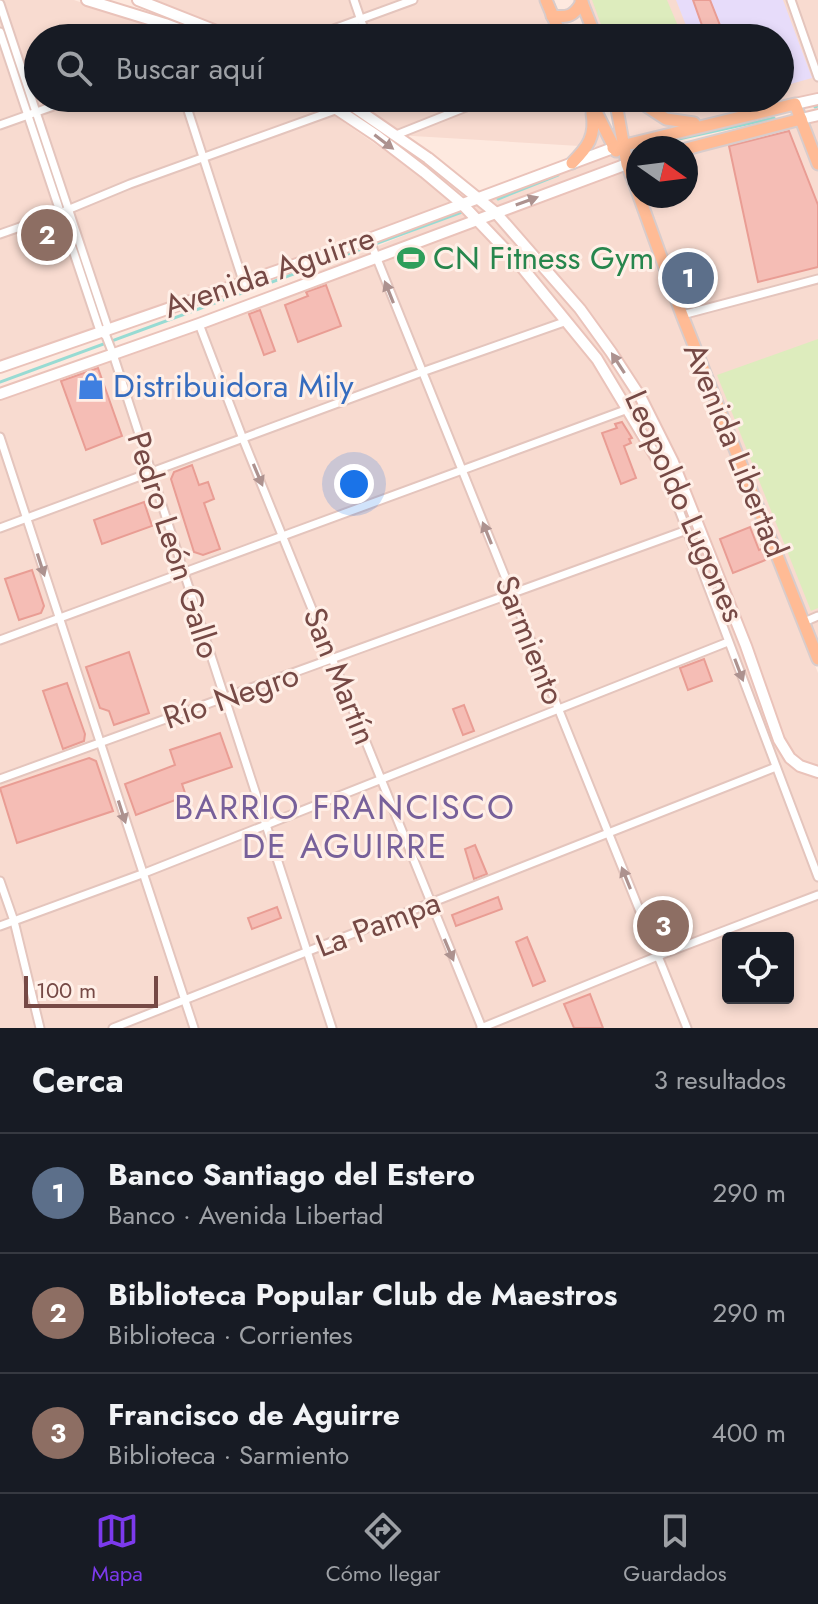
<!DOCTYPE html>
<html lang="es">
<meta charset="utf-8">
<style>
body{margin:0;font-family:Jost,sans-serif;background:#20242c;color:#f1f3f6}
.controls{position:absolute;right:24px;bottom:24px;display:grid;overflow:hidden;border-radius:8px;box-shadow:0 4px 12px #0003}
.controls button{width:72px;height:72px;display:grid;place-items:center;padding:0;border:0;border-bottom:2px solid #363941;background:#171b24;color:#f1f3f6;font:40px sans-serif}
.compass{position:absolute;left:626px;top:136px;width:72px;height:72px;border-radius:50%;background:#171b24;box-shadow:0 4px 12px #0003;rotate:104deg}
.scale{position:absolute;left:24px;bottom:20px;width:134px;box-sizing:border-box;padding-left:8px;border:4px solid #764945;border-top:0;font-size:22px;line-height:28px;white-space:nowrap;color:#764945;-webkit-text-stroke:6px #ffefe7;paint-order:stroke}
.you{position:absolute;left:354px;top:484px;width:28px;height:28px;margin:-20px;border:6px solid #fff;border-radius:50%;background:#1a73e8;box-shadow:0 0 0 12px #1a73e833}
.badge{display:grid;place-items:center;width:52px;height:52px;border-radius:50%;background:#7c3aed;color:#fff;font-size:26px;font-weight:700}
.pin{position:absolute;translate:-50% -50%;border:4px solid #fff;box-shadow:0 2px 8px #0006}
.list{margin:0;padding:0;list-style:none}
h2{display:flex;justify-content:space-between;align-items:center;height:104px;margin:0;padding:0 32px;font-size:34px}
h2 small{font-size:26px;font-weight:400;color:#9ea1a6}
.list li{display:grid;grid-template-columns:52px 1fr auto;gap:24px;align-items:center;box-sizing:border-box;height:120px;padding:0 32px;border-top:2px solid #363941}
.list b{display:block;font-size:30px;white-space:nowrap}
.list p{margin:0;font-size:26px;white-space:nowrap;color:#9ea1a6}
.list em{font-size:26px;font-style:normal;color:#9ea1a6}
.icon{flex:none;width:44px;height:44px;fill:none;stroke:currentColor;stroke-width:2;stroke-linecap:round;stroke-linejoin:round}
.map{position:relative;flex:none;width:818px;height:1028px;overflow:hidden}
.search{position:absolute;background:#171b24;box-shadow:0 4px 12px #0003;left:24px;right:24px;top:24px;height:88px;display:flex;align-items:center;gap:20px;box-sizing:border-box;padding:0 28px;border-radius:44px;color:#9ea1a6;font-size:30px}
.sheet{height:464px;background:#171b24}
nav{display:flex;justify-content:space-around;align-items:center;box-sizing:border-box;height:112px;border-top:2px solid #363941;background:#171b24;font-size:22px;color:#9ea1a6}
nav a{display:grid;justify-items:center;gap:4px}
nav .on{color:#7c3aed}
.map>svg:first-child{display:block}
.residential{fill:#f8dbd0;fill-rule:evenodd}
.education{fill:#e7dcfa}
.green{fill:#ddecbd}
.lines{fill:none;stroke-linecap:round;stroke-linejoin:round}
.stream{stroke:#98dbd3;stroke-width:3}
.building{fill:#f5bdb5;stroke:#e99d94;stroke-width:2}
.minor-casing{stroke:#e4c5bd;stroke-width:11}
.secondary-casing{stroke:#eac3ba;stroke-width:14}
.primary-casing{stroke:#d9cccb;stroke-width:15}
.minor{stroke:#fff;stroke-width:7}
.secondary{stroke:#fff;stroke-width:10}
.primary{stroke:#ffbb95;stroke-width:11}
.oneway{fill:#ad928f}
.labels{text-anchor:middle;stroke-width:6;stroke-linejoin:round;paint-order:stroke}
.leisure-label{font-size:32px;fill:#27864d;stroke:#ffefe7;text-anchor:start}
.street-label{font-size:32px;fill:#764945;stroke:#ffefe7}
.shop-label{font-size:32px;fill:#366cbe;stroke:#ffefe7;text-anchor:start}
.neighbourhood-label{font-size:34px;letter-spacing:2px;fill:#77609a;stroke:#ffefe7}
</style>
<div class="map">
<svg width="818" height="1028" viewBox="0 0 818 1028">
<rect width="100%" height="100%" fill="#fee9df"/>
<g class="residential">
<polygon points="0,0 74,0 184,38 38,38 38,98 309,98 460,203 0,367"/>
<polygon points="138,0 554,0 569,38 234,38"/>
<polygon points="587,0 818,0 818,95 625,143 617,98 780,98 780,38 599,38"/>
<polygon points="341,98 593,98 613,148 396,135"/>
<polygon points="818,120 818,657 640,196 686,196 686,150"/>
<path d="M625,144v36l193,493v355h-818v-631l115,-42zM728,938h60v60h-60z"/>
</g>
<polygon class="education" points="676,0 783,0 812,78 780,87 780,38 691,38"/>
<g class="green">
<polygon points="592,0 667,0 683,38 606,38"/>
<path d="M646,98h65l4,8c-23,9 -48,5 -69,-8z"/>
<polygon points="818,339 818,608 811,611 717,375"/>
</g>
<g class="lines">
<g class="stream">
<polyline points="815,107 818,106"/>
<polyline points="656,144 774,118"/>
<polyline points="498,199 558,175"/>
<polyline points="0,382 462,212"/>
</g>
</g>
<g class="building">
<polygon points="693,0 710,0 725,38 688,38 704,31"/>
<polygon points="789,131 818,205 818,267 758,282 729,146"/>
<polygon points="326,285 341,326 298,342 285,305 308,296 306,292"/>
<polygon points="260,310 275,351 264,355 249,314"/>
<polygon points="98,368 122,436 86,450 61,381"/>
<polygon points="622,422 632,438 629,439 631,443 624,446 636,478 621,484 602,433 617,428 615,424"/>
<polygon points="192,465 199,485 208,482 214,499 204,503 220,549 203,555 194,552 171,479 174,472"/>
<polygon points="144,502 152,526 102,544 94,520"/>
<polygon points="750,527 759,550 764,548 768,559 733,573 720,539"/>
<polygon points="32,570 44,606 41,613 19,620 5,579"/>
<polygon points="129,652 149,713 114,725 109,711 100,708 86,667"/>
<polygon points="704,659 712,681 688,690 680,668"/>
<polygon points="67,683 85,734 84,741 63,749 43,691"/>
<polygon points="464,705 474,731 463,735 453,709"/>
<polygon points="220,733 232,767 182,784 186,796 136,815 125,784 175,765 170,750"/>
<polygon points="89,758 96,761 113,811 17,843 0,788"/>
<polygon points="475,845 487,874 474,879 465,849"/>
<polygon points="498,897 502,909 456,926 452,915"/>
<polygon points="277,907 281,918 252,929 248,918"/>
<polygon points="527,937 545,981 533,986 516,942"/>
<polygon points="590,994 603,1028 574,1028 564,1004"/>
</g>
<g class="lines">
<g class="minor-casing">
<g id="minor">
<polyline points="354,0 367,38"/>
<polyline points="791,0 818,77"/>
<polyline points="0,4 108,328 107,332"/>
<polyline points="165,24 168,38"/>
<polyline points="0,32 100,331 106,336 113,354 332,1028"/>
<polyline points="309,38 413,0"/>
<polyline points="184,98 243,281"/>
<polyline points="0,125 76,98"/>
<polyline points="396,135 489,98"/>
<polyline points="0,234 60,213 130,184 338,109"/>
<polyline points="369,239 687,1028"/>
<polyline points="682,315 818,279"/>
<polyline points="199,324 243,439 482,1028"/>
<polyline points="0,437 194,1028"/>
<polyline points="670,486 818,877"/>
<polyline points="0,528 422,372 567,321"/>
<polyline points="804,622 818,616"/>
<polyline points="0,640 628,409"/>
<polyline points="0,779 687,530"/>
<polyline points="0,881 14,921 40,1028"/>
<polyline points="0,926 142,874 728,642"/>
<polyline points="113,1028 776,767"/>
<polyline points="481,1028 658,956 818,895"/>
</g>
</g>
<g class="secondary-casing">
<g id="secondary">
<polyline points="87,0 165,24 202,38"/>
<polyline points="138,0 234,38"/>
<polyline points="320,98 377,136 424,172 461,203 521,266 597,359 683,502"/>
<polyline points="341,98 428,158 496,213 580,309 611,352 641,398 673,462 746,646 779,740 790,758 800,766 818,772"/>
<polyline points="795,104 818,99"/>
<polyline points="801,119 818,115"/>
<polyline points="0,367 369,239 613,148"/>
<polyline points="0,394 199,324 627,164"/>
</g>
</g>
<g class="primary-casing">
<g id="primary">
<polyline points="546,0 562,38"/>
<polyline points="581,0 596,38"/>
<path d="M552,16c16,2 22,0 30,-14"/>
<polyline points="589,98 616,151"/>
<polyline points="615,98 627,164 638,193"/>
<polyline points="634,98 666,119 694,123"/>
<polyline points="613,148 795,104 818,164"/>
<polyline points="686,149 801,119"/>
<path d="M572,163c16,-16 24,-27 20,-50"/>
<polyline points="639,196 682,315 818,659"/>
</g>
</g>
<use href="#minor" class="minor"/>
<use href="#secondary" class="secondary"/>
<use href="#primary" class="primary"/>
</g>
<defs><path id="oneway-solid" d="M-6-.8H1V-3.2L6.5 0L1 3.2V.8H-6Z" transform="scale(2)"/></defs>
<g class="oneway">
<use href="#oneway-solid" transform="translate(384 142) rotate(37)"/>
<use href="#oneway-solid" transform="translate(527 201) rotate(-20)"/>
<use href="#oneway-solid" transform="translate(389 292) rotate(-112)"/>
<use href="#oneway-solid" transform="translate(618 363) rotate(-123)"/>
<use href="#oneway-solid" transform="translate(258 475) rotate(67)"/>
<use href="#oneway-solid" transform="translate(487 533) rotate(-112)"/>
<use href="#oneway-solid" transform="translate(41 565) rotate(72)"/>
<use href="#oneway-solid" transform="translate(739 670) rotate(69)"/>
<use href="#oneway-solid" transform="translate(122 812) rotate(72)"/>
<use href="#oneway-solid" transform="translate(626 878) rotate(-112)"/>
<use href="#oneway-solid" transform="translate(449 950) rotate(67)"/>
</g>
<defs>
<g id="stadium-bare" transform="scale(2.16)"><path d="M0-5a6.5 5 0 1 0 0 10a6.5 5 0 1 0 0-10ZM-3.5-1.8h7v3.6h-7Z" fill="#2e9e5b" stroke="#ffefe7" stroke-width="2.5" paint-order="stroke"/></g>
<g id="shop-bare" transform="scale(2.16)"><path d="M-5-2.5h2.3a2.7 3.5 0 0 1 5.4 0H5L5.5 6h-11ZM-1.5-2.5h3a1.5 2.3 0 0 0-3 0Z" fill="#3f7fe0" stroke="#ffefe7" stroke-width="2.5" paint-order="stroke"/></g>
</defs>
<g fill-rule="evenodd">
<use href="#stadium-bare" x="411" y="258"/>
<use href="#shop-bare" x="91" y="386"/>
</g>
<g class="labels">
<g class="leisure-label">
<text x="433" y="269">CN Fitness Gym</text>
</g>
<g class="street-label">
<text transform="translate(269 272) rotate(-19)" y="11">Avenida Aguirre</text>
<text transform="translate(736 450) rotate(68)" y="11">Avenida Libertad</text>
<text transform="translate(685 506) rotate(66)" y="11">Leopoldo Lugones</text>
<text transform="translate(174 545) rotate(72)" y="11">Pedro León Gallo</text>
<text transform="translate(530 640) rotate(68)" y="11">Sarmiento</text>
<text transform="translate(340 676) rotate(68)" y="11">San Martín</text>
<text transform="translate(231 696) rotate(-19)" y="11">Río Negro</text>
<text transform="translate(378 924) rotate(-21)" y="11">La Pampa</text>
</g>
<g class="shop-label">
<text x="113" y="397">Distribuidora Mily</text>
</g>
<g class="neighbourhood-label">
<text x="345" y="819">BARRIO FRANCISCO<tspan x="345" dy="39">DE AGUIRRE</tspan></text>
</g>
</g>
</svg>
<div class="controls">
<button><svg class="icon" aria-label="locate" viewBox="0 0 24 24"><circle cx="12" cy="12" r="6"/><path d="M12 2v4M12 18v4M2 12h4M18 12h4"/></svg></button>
</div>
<svg class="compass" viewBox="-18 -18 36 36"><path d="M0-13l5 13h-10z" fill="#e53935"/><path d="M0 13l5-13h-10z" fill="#9ea1a6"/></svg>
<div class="scale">100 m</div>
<div class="you"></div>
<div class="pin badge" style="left:688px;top:278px;background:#5c6f8a">1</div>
<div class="pin badge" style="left:47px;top:235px;background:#8d6e63">2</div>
<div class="pin badge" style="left:663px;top:926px;background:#8d6e63">3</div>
<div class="search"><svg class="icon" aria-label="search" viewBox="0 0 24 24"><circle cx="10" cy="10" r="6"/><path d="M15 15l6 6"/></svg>Buscar aquí</div>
</div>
<section class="sheet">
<h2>Cerca<small>3 resultados</small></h2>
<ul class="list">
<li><span class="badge" style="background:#5c6f8a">1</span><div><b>Banco Santiago del Estero</b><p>Banco · Avenida Libertad</p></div><em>290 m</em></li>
<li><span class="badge" style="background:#8d6e63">2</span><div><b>Biblioteca Popular Club de Maestros</b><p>Biblioteca · Corrientes</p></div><em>290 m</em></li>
<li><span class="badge" style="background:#8d6e63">3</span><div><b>Francisco de Aguirre</b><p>Biblioteca · Sarmiento</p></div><em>400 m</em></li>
</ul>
</section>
<nav>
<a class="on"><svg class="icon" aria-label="map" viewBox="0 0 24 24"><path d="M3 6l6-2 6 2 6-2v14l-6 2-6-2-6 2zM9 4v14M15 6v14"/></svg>Mapa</a>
<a><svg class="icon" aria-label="directions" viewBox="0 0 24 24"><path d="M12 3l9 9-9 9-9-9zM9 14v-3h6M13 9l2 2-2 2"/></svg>Cómo llegar</a>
<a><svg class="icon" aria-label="saved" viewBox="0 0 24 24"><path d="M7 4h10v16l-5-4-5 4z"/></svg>Guardados</a>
</nav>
